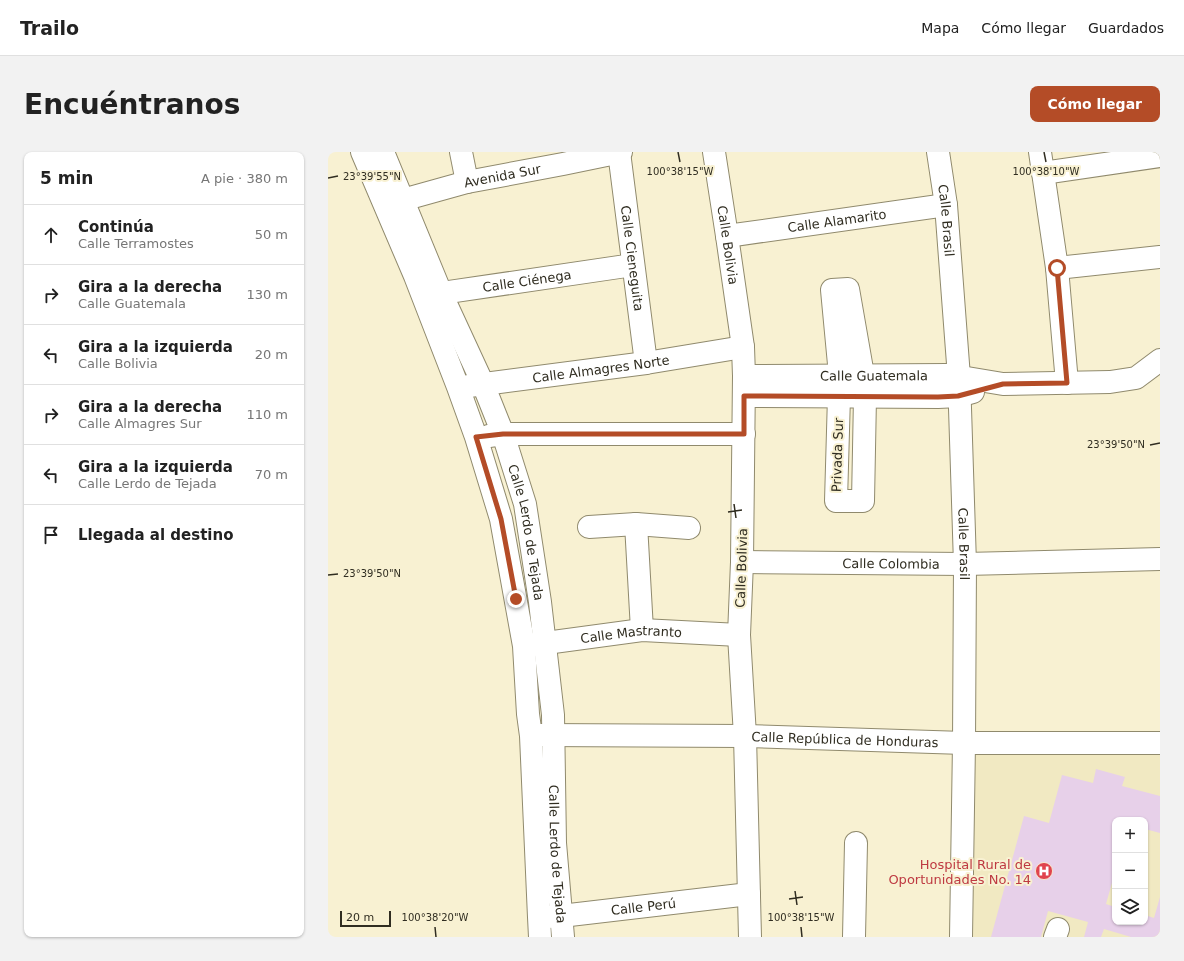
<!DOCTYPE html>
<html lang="es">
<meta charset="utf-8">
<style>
body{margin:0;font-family:"DejaVu Sans",sans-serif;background:#f2f2f2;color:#222}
.controls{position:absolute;right:12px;bottom:12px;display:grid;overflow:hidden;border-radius:8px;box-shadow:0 1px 3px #0004}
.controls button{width:36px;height:36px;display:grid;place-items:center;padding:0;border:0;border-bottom:1px solid #e0e0e0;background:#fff;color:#222;font:20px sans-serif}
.scale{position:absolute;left:12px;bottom:10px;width:51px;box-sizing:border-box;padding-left:4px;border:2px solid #302d21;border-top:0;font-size:11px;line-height:14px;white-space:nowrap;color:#302d21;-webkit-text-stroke:3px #f8f1d2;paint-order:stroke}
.stop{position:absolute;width:12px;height:12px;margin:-9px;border:3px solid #b44c27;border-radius:50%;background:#fff}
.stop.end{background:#b44c27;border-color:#fff;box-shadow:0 1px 4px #0008}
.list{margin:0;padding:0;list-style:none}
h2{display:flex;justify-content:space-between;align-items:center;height:52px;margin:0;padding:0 16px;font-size:17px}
h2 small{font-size:13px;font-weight:400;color:#767676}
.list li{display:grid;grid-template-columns:26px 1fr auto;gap:12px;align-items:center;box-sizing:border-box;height:60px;padding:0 16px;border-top:1px solid #e0e0e0}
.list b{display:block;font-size:15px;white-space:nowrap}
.list p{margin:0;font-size:13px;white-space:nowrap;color:#767676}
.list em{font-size:13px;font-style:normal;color:#767676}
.icon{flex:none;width:22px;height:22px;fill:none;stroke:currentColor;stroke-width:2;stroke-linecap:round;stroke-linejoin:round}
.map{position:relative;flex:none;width:832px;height:785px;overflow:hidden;border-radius:8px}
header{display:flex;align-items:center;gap:24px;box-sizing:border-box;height:56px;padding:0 20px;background:#fff;border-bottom:1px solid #e0e0e0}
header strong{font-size:19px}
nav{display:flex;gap:22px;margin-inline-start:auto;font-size:14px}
.intro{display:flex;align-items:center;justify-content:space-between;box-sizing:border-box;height:96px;padding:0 24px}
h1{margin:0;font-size:28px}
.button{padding:10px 18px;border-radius:8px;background:#b44c27;color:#fff;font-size:14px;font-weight:700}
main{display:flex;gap:24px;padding:0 24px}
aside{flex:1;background:#fff;border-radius:8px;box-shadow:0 1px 3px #0004}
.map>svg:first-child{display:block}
.built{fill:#f1e9c2;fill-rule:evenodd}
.building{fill:#e7d0e9}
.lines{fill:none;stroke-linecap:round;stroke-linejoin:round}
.minor-casing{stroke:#908a6d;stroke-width:24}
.minor{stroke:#fff;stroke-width:22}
.route{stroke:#b44c27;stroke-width:5}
.ticks{fill:none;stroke:#302d21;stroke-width:1.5}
.labels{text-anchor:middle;stroke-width:4;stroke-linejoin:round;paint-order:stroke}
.street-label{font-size:13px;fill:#302d21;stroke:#f8f1d2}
.health-label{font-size:13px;fill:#be3a42;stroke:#f8f1d2;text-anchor:end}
.ticks-label{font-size:10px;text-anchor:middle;fill:#302d21;stroke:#f8f1d2;stroke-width:4;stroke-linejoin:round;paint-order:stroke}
</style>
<header>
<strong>Trailo</strong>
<nav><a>Mapa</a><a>Cómo llegar</a><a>Guardados</a></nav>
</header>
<div class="intro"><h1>Encuéntranos</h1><a class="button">Cómo llegar</a></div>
<main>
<aside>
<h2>5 min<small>A pie · 380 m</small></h2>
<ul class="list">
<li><svg class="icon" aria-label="ahead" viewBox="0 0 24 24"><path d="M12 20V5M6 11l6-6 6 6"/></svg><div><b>Continúa</b><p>Calle Terramostes</p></div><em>50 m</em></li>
<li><svg class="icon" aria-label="right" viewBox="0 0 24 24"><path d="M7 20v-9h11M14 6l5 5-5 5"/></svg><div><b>Gira a la derecha</b><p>Calle Guatemala</p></div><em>130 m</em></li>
<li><svg class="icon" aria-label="left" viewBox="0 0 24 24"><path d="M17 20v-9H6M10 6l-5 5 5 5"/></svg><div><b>Gira a la izquierda</b><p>Calle Bolivia</p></div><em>20 m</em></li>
<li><svg class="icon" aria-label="right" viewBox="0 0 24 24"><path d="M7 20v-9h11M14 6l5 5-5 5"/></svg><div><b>Gira a la derecha</b><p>Calle Almagres Sur</p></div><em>110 m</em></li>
<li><svg class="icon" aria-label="left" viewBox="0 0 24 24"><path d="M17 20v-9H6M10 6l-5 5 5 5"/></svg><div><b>Gira a la izquierda</b><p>Calle Lerdo de Tejada</p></div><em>70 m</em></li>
<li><svg class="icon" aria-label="arrive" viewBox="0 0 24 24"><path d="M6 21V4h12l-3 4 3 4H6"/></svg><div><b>Llegada al destino</b></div></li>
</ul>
</aside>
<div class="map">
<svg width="832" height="785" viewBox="0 0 832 785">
<rect width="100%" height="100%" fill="#f8f1d2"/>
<path class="built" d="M645,603h187v182h-188zM787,668h30v102h-30z"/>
<polygon class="building" points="768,617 797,625 794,634 832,644 832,681 817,677 817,668 787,668 787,720 778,752 787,755 787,770 817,770 817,763 826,766 832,745 832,785 803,785 776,777 773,785 756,785 760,770 720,759 713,785 663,785 696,664 721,671 734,623 765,631"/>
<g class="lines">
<g class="minor-casing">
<g id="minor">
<polyline points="34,0 87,124 130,235 148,285 173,367 196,494 200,562 203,584 211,765 212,785"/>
<path id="s1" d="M55,0l58,141 42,91 20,50 22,70 15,98 13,113 2,128 8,94"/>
<polyline points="133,0 139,30"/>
<path id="s2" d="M291,0l27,211"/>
<path id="s3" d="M386,0l13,84 16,111 1,29 -2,186 -3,73 6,101 5,201"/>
<path id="s4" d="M610,0l8,53 13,172 6,187 -1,179 -3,194"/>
<polyline points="712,0 729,116 739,231"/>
<polyline points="715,21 832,4"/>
<path id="s5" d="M60,52l79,-22 96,-18 58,-12"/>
<path id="s6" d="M399,84l219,-31"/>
<polyline points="729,116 832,105"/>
<path id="s7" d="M100,143l205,-30"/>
<polyline points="512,223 504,138 520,137 535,223"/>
<path id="s8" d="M416,224l205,-1 54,9 107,-2 26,-4 24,-18"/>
<path id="s9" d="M141,234l177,-23 97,-16"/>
<polyline points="417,244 610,245 631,244 645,240"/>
<polyline points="511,244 508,349 535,349 537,245"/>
<polyline points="161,284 175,282 416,282"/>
<polyline points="308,372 314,478"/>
<polyline points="261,375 308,372 361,376"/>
<path id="s10" d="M414,410l223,2 195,-5"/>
<path id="s11" d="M203,493l111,-15 97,5"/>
<path id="s12" d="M211,583l206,1 219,7h196"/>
<path id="s13" d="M219,765l14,-1 188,-22"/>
<polyline points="526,785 528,691"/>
<polyline points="727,785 730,777"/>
</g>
</g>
<use href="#minor" class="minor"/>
</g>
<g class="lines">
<polyline class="route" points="188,447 173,367 148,285 175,282 416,282 416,244 610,245 630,244 675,232 739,231 729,116"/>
</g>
<path class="ticks" d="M350,0l2,10M716,0l2,10M0,26l10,-2M822,293l10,-2M406,352l2,14M400,360l14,-2M0,423l10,-1M467,739l2,14M461,747l14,-2M107,775l1,10M473,775l1,10"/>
<defs>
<g id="hospital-disc" transform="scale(0.9)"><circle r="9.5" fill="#e0444e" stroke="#f8f1d2"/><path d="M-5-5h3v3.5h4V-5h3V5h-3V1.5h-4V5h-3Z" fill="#fff"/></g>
</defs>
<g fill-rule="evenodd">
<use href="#hospital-disc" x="716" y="719"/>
</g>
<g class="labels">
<g class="street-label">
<text dy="5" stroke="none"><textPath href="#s5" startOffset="118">Avenida Sur</textPath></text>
<text dy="5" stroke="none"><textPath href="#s6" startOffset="111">Calle Alamarito</textPath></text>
<text dy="5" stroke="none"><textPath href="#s4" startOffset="69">Calle Brasil</textPath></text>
<text dy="5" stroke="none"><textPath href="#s3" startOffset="94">Calle Bolivia</textPath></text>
<text dy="5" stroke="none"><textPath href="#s2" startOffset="107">Calle Cieneguita</textPath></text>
<text dy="5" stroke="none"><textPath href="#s7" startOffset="100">Calle Ciénega</textPath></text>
<text dy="5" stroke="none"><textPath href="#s9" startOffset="133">Calle Almagres Norte</textPath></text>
<text dy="5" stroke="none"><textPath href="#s8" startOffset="130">Calle Guatemala</textPath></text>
<text transform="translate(509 303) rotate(-88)" y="5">Privada Sur</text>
<text dy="5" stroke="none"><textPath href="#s1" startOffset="408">Calle Lerdo de Tejada</textPath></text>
<text dy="5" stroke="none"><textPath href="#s4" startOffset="393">Calle Brasil</textPath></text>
<text dy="5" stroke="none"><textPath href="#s10" startOffset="149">Calle Colombia</textPath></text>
<text transform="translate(413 416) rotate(-88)" y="5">Calle Bolivia</text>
<text dy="5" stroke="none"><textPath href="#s11" startOffset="101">Calle Mastranto</textPath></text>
<text dy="5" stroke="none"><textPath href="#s12" startOffset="306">Calle República de Honduras</textPath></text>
<text dy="5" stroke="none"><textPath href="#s1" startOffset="732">Calle Lerdo de Tejada</textPath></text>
<text dy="5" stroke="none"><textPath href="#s13" startOffset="97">Calle Perú</textPath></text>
</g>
<g class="health-label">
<text x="703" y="717">Hospital Rural de<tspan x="703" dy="15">Oportunidades No. 14</tspan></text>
</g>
</g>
<g class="ticks-label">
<text x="718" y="23">100°38'10"W</text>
<text x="352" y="23">100°38'15"W</text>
<text x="44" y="28">23°39'55"N</text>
<text x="788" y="296">23°39'50"N</text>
<text x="44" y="425">23°39'50"N</text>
<text x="107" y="769">100°38'20"W</text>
<text x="473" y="769">100°38'15"W</text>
</g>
</svg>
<div class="controls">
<button>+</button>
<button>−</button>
<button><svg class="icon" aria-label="layers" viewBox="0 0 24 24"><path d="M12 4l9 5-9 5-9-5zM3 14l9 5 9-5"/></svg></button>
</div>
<div class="scale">20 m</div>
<div class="stop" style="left:729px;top:116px"></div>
<div class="stop end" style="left:188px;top:447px"></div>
</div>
</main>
